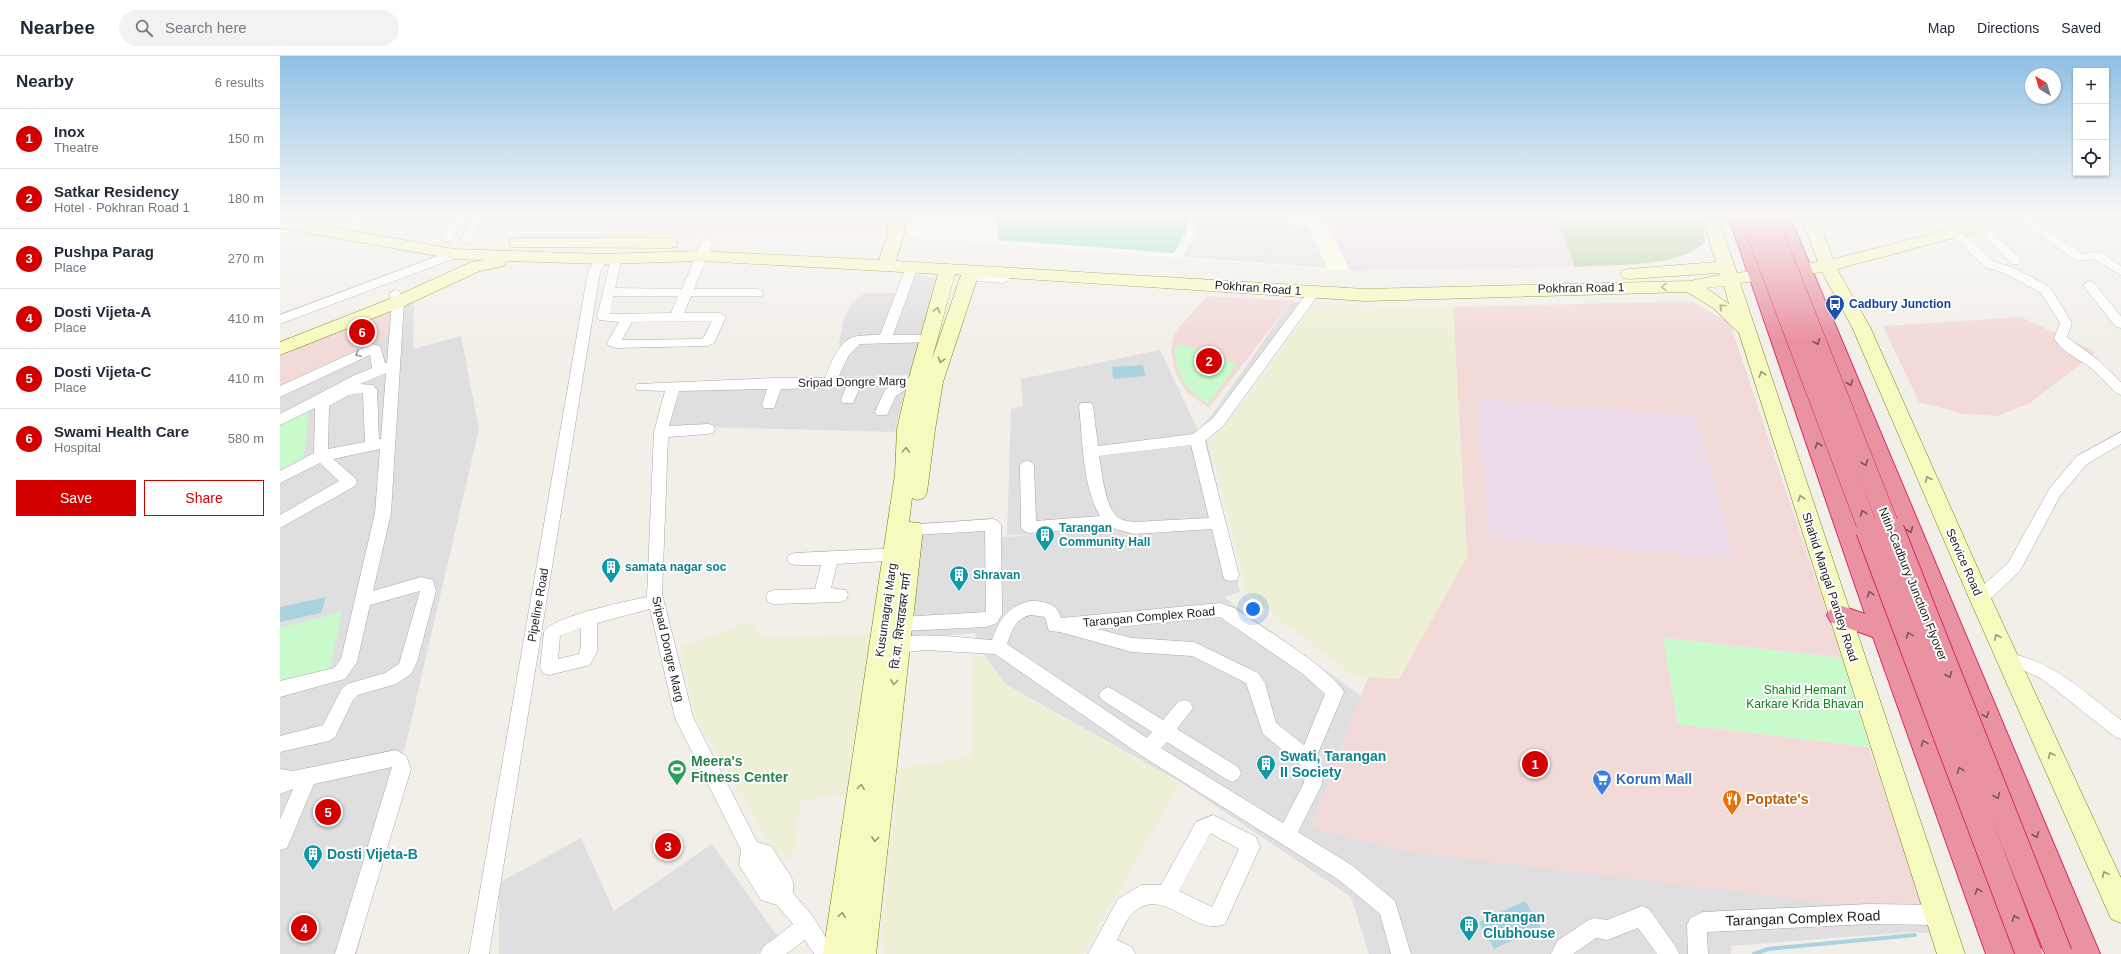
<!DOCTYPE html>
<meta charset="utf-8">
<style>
body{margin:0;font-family:Arial,"Noto Sans Devanagari",sans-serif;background:#f2f2f3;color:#1f2937}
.controls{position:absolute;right:12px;top:12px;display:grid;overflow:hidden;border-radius:0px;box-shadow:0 1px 3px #0004}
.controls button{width:36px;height:36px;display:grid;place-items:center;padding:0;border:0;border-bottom:1px solid #e0e1e3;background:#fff;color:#1f2937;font:20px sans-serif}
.compass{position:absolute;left:1745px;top:12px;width:36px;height:36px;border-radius:50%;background:#fff;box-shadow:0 1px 3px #0004;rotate:322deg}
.you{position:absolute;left:973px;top:553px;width:14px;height:14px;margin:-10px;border:3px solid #fff;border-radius:50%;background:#1a73e8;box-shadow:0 0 0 6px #1a73e833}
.badge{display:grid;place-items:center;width:26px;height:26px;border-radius:50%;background:#d40000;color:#fff;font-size:13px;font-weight:700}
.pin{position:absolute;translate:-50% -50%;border:2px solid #fff;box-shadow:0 1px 4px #0006}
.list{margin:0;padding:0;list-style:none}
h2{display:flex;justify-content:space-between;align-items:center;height:52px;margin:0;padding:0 16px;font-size:17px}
h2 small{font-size:13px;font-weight:400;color:#747a83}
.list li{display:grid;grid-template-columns:26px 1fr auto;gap:12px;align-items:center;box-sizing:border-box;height:60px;padding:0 16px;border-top:1px solid #e0e1e3}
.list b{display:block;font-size:15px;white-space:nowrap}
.list p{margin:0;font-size:13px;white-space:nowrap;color:#747a83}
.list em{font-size:13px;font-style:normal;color:#747a83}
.actions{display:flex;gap:8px;padding:12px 16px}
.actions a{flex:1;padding:9px 0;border:1px solid #d40000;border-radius:0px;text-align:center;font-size:14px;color:#d40000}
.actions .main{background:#d40000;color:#fff}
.icon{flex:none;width:22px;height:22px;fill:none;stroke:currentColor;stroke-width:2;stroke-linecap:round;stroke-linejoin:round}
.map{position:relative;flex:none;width:1841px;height:898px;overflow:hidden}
header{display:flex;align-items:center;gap:24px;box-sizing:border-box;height:56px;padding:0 20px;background:#fff;border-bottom:1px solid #e0e1e3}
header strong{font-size:19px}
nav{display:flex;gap:22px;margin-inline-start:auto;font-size:14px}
.search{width:280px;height:36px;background:#f2f2f3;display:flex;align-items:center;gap:10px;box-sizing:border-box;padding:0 14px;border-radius:22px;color:#747a83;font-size:15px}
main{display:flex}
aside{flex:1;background:#fff}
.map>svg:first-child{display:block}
.residential{fill:#e0dfdf}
.commercial{fill:#f2dad9}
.industrial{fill:#ebdbe8}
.education{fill:#ffffe5}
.farmland{fill:#eef0d5}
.forest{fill:#add19e}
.park{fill:#c8facc}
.pitch{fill:#88e0be}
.parking{fill:#e2e2e2}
.water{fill:#aad3df}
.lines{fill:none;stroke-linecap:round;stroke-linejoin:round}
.stream{stroke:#aad3df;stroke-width:4}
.street-casing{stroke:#a9a9a9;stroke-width:1}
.secondary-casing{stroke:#707d05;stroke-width:1}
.highway-casing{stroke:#dc2a67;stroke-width:2}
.street{fill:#fff;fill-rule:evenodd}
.secondary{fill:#f7fabf;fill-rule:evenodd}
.highway{fill:#e892a2;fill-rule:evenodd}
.highway-bridge-far1-casing{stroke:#dc2a67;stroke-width:21;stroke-linecap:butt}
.highway-bridge-casing{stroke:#dc2a67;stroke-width:28;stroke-linecap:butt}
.highway-bridge-far1{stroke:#e892a2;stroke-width:20}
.highway-bridge{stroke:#e892a2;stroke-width:26}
.oneway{stroke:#979978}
.oneway2{stroke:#7b545c}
.oneway3{stroke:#9c9c9c}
.labels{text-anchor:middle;stroke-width:4;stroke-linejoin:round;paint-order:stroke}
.street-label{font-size:12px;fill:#222;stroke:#fff}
.transit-label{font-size:12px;font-weight:bold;fill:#164399;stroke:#fff;text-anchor:start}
.culture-label{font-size:12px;font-weight:bold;fill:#0d838f;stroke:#fff;text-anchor:start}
.park-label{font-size:12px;fill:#0c8416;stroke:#fff}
.near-culture-label{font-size:14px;font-weight:bold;fill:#0d838f;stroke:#fff;text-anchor:start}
.near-leisure-label{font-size:14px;font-weight:bold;fill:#27864d;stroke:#fff;text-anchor:start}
.near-shop-label{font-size:14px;font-weight:bold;fill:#366cbe;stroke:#fff;text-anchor:start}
.near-food-label{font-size:14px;font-weight:bold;fill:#c56008;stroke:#fff;text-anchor:start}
.near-street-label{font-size:14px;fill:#222;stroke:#fff}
</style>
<header>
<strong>Nearbee</strong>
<div class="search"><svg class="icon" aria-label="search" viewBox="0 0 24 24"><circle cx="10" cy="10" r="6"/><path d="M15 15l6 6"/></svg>Search here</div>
<nav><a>Map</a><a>Directions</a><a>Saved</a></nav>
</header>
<main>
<aside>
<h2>Nearby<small>6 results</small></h2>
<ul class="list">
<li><span class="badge">1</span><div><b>Inox</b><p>Theatre</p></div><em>150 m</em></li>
<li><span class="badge">2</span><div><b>Satkar Residency</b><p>Hotel · Pokhran Road 1</p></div><em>180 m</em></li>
<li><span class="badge">3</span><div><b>Pushpa Parag</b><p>Place</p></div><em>270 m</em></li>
<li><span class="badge">4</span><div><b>Dosti Vijeta-A</b><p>Place</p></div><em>410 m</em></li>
<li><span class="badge">5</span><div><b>Dosti Vijeta-C</b><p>Place</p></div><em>410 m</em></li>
<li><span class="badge">6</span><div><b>Swami Health Care</b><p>Hospital</p></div><em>580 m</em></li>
</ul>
<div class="actions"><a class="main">Save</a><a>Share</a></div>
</aside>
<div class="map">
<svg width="1841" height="898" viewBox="0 0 1841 898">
<rect width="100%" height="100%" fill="#f2efe9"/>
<g class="residential">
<polygon points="628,219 640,219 661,224 632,319 547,321 562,295 559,287 564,261 572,247 585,237 616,237"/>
<polygon points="134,244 133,293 181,280 199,373 77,898 0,898 0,330 73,295 107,281 109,254"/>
<polygon points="1012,245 1029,248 927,383 960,536 944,541 1081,640 1031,772 1646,859 1651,877 1630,876 1451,890 1451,898 1089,898 1071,841 900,726 725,628 706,601 695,577 628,583 640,478 713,470 713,482 762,478 727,479 731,353 743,350 741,323 880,294 918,374 933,357"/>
<polygon points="626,329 615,376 386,370 401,335 410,330"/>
<polygon points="301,782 334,855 432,788 498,881 477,898 219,898 219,827"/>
</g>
<g class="commercial">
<polygon points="927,240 1012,245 929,352 906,336 895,315 891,295 894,277"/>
<polygon points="1411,245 1450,267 1562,602 1383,582 1398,668 1589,691 1646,859 1122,795 1031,772 1088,621 1187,501 1173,251"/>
<polygon points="109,254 107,281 73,295 0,330 0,300"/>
<polygon points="1741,261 1816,296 1750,347 1717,360 1684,358 1639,346 1603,270"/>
</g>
<g class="industrial">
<polygon points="326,159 625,159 628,181 573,177 322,180"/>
<polygon points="1043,159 1421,159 1425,186 1416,194 1401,201 1381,205 1295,211 1070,215"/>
<polygon points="1197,343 1415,359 1455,503 1209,482"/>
</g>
<polygon class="education" points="625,159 1043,159 1070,215 628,181"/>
<g class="farmland">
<polygon points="1032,249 1173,251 1187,501 1119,623 1073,620 967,537 930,387 977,330"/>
<polygon points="470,566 482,582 590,578 565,738 522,744 511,805 496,797 415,660 401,591"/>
<polygon points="693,599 706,601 725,628 756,647 900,726 803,898 605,898 602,875 620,712 692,701"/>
</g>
<path class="forest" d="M1276,159h145l4,27c-30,27 -90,22 -130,25z"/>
<g class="park">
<path d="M900,288l57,20 -29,40c-25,-17 -29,-24 -34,-54z"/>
<polygon points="29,352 24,402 0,415 0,368"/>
<polygon points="62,556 49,615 0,628 0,572"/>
<polygon points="1383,582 1562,602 1589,691 1398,668"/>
</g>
<polygon class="pitch" points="717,159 909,159 910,161 905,179 894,197 718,184"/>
<polygon class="parking" points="915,159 1004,159 1011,169 1028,170 1047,212 902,201 916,181"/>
<g class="water">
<polygon points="863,309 865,320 833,323 832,311"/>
<polygon points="46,541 41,557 0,566 0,551"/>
<polygon points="1245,845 1261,871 1214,893 1199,866"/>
</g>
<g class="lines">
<polyline class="stream" points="1474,898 1488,893 1635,879"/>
<g class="street-casing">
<g id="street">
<polygon points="4,159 18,159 0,170 0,162"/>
<polygon points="72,159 84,159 78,168 74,169 68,166"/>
<polygon points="175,159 187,159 172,185 164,185 162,183"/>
<polygon points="193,159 205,159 190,187 182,187 180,185"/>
<polygon points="1733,159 1744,159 1803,198 1820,196 1841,210 1841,219 1814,203 1797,205 1734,162"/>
<polygon points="1701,167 1705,168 1740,202 1742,205 1740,208 1732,208 1697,172 1695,170"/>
<path d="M1675,173l4,1 34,31 21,7 36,19 22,36 -5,14 31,23 23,22v13l-5,-2c-9,-9 -18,-20 -29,-28 -12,-8 -26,-14 -33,-27l6,-15 -19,-30 -35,-19 -21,-7 -34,-33 -2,-2 2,-2z"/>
<path d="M427,183l6,4 -19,46h64l6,4 -2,3h-71l-7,17h36l6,4 -12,26 -6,3 -92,2 -7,-2 -2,-3 12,-21 -20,-2 -2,-3 15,-62 4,-1 6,4 -7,30 67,1 19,-46zM333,240h65l-7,17 -61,1zM432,265l-8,16 -3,2 -79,1 10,-18z"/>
<polygon points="174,194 180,198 178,201 0,268 0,259"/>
<polygon points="322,199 328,203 320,216 209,898 189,898 308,216 318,200"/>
<path d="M632,207l6,4 -25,68h36l5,1 1,3 -1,3 -74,2 -11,11 -11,23h94l2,3 -2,3 -21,2 -15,10 -9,19h-10l-2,-3 10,-22 5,-4 -30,1 -7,16h-10l-2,-3 5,-13 -65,2 -7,19h-10l-2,-3 5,-16 -88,2 -10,35 39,-2 5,1 2,4 -2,4 -5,1 -40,3 -6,157 31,123 64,125 14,4 19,29 3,7v11l21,25 22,36h-22l-9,-14 -19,14h-26l3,-7 30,-23 -16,-19 -16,-5 -22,-35 2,-15 -66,-132 -25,-109 -53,14v28l-7,14 -41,10 -6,-2 -3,-5 4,-36c7,-15 83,-31 103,-35l7,-165 11,-41 -28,-1 -2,-3 2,-3 139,-6h49c6,-14 14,-40 33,-42 7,-1 15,-1 22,-1l26,-68zM301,572v18l-2,8 -21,5 2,-23z"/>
<polygon points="701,218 724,219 730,223 724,227 697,225 695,222 697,219"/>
<polygon points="1809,225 1813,226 1841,260 1841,272 1836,271 1805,232 1803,229"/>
<path d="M1034,232l6,4 -2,3 -95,131 -18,15 34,134 -2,5 -6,1 -6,-1 -2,-5 -11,-46 -78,5 -25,-7 -80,6 -5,-2 -3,-4 -1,-61 2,-4 5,-1 5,1 2,4 2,55 64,-5c-18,-32 -17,-75 -21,-110l2,-3h10l2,3 5,40 95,-12 20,-16 97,-129zM911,389l18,73 -75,4c-5,-1 -11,-1 -15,-4 -14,-9 -17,-46 -20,-62z"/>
<path d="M115,234l4,1 5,11 -13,211 -18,78 48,-14 12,3 3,11 -19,71 -6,12 -15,10 -38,11 -5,5 -18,37 -6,4 -49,11v-16l43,-11 18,-35 6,-6 38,-11 14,-9 21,-73 -50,14 -13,57 -12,17 -65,18v-16l54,-13 7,-9 34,-146 5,-64 -47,10 22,19 2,4 -2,4 -75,42v-13l59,-34 -19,-18 -40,20v-12l34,-18 1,-45 -35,17v-11l73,-38 19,-8 -2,-13 -90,42v-11l92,-42 8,2 5,17h2l5,-61 -3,-8zM106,317l-5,66h-2l-2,-49 -4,-5 -13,-1zM83,337l2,49 -37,7 1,-43 20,-11z"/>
<polygon points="1841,376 1841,388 1807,408 1780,440 1740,515 1706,547 1700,549 1694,547 1692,542 1694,537 1728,507 1770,432 1797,400"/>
<polygon points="713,463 718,465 721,469 722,558 717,567 706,571 621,575 615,573 613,568 615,563 621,561 706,556 705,475 632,479 627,477 624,473 627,469"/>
<polygon points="622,492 628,494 630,498 628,502 622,504 557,508 551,532 566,534 568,539 566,544 560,546 494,548 488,546 486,541 488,536 494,534 535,533 541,509 515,509 509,507 507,503 509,499 515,497"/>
<path d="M751,545c14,0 27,3 30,17l159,-15 14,5c23,16 99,62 110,84l-28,66 7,17 -1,9 -24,48 55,34 42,35 16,53h-20l-11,-40 -41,-34 -197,-124 -147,-102 -70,-4 -36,4 -6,-2 -2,-5 2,-5c34,-12 75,-4 109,-2 8,-22 16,-34 39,-39zM751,559l14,2 4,14 11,1 72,20 60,4 54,27 17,51 37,30 5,11 -1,8 -21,40 -122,-75 6,-6 59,37 6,3 6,-3 3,-6 -3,-6 -61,-38 16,-21 -3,-6 -6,-2 -6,2 -15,18 -49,-30 -6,-3 -6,3 -3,5 3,5 50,32 -5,6 -140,-94c5,-13 8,-26 24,-29zM940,561l83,57 22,20 -21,51 -28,-22 -11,-40 -7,-10 -64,-31 -62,-4 -35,-9z"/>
<path d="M1728,597c47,9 76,39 113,67v19l-6,-2 -73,-58 -17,-8 -23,-6 -2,-5 2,-5z"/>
<polygon points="116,694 126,700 131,713 75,898 55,898 112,711 34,728 7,792 0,794 0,763 13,733 0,738 0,713 13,715"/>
<path d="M933,759l43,22 4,10 -35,77c-31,13 -62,-40 -92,-11 -7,6 -11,18 -16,27l15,7 3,7h-47l30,-55 23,-14h20l35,-63zM930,778h2l27,15 -27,58 -33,-16z"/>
<polygon points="1589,848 1658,849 1665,852 1668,859 1665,866 1658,869 1589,868 1427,876 1428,898 1408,898 1407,869 1410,862 1423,856"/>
<polygon points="1362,850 1369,853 1396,891 1399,898 1377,898 1358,872 1327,884 1316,882 1293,898 1271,898 1277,885 1307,865 1314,862 1327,864"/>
</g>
</g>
<g class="secondary-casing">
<g id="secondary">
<path d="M603,159h15l6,5v14l-8,27 469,28 325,-8 30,-6 -1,-2 -90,6 -6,-1 -3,-4 3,-4 6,-1 87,-7 -15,-47h16l20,58 81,-11 -18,-47h16l17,44 172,-44h26l-2,3 -192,51 33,58 121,271 130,280v45l-10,-4 -142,-321 -117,-271 -30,-55 -82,11 225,671h-28l-198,-621 -26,-25 -26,-16 -322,9 -387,-25 -35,106 -8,48 -8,62 -3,6 -7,2 -5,-2 -3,24 11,1 3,6 -47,425h-53l72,-480 2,-45 11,-48 30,-107 -237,-13 -99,3 -96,-3 -2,5 -24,5 -76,35 -124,49v-13l112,-44 77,-35 14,-3 -29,-1 -174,-31v-10l174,31 148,5 99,-3 178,9 9,-26v-12l-6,-5zM675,218l6,1 -29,84zM1444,230l5,18 -23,-16z"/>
<polygon points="237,182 390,182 396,183 398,187 396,191 390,192 231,191 229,187 231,183"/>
</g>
</g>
<g class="highway-casing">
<g id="highway">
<polygon points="1448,159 1464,159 1615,574 1736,898 1706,898 1593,581 1551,566 1547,559 1551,552 1559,549 1585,558"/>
<polygon points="1493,159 1509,159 1820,898 1790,898"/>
</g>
</g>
<use href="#street" class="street"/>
<use href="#secondary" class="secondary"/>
<use href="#highway" class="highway"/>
<g class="highway-bridge-far1-casing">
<g id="highway-bridge-far1">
<polyline points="1470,159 1589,475"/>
<polyline points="1486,159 1611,475"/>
</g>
</g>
<g class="highway-bridge-casing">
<g id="highway-bridge">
<polyline points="1589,474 1749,898"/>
<polyline points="1611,474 1779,898"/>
</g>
</g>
<use href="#highway-bridge-far1" class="highway-bridge-far1"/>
<use href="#highway-bridge" class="highway-bridge"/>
</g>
<defs><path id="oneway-chevron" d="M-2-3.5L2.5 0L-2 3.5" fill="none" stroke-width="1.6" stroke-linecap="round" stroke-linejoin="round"/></defs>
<g class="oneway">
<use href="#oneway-chevron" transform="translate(1384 231) rotate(179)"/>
<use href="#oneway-chevron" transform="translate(1442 251) rotate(-137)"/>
<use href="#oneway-chevron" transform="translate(657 254) rotate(-75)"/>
<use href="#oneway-chevron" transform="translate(661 304) rotate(108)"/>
<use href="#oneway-chevron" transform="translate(1482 318) rotate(-108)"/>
<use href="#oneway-chevron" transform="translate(626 394) rotate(-87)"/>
<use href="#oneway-chevron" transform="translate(1648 423) rotate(-113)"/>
<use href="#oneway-chevron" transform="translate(1521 442) rotate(-108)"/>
<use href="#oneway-chevron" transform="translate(1717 581) rotate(-114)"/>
<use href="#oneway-chevron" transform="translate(614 626) rotate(97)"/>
<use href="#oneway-chevron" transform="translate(1771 699) rotate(-114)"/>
<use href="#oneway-chevron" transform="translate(581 731) rotate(-82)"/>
<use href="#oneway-chevron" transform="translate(595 783) rotate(97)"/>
<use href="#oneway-chevron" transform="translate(1825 818) rotate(-114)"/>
<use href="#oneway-chevron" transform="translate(562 859) rotate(-82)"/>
</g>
<g class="oneway2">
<use href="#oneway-chevron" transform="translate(1537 286) rotate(68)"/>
<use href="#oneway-chevron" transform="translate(1570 327) rotate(68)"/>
<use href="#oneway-chevron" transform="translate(1538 389) rotate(-109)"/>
<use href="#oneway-chevron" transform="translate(1585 407) rotate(68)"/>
<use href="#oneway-chevron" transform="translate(1583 457) rotate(-111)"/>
<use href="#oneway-chevron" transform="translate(1630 474) rotate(68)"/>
<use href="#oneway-chevron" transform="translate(1590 538) rotate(-109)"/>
<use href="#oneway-chevron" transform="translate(1629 579) rotate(-111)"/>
<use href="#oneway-chevron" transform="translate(1669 619) rotate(68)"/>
<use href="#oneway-chevron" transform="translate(1706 659) rotate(68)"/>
<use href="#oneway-chevron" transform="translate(1644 687) rotate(-110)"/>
<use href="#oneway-chevron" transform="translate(1680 714) rotate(-111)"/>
<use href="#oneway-chevron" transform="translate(1717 740) rotate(68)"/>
<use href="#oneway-chevron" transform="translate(1756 779) rotate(68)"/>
<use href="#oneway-chevron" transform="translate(1698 835) rotate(-110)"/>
<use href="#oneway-chevron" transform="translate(1735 862) rotate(-111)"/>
</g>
<use class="oneway3" href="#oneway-chevron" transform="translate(78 298) rotate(155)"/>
<linearGradient id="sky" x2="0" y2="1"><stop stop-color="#8fc0e4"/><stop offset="0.56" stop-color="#f9f8f5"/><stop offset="1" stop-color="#f9f8f5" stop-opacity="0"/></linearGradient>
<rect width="1841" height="285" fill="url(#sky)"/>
<defs>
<g id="bus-pin" transform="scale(1)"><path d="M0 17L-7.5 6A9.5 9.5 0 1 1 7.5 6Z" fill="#1a4fb4" stroke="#fff"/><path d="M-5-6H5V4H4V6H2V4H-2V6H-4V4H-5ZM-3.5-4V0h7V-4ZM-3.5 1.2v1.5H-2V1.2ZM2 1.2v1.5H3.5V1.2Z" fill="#fff"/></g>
<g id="building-pin" transform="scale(1)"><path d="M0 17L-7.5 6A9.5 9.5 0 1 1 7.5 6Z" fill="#0f9aa8" stroke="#fff"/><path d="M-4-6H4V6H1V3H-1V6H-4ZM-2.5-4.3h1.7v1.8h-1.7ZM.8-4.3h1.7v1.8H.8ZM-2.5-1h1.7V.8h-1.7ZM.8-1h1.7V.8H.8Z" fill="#fff"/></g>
<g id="stadium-pin" transform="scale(1)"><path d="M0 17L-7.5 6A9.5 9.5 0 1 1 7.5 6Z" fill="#2e9e5b" stroke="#fff"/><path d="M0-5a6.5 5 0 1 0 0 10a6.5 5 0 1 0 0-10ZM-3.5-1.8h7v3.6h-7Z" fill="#fff"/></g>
<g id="supermarket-pin" transform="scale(1)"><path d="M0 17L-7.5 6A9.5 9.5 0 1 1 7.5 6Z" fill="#3f7fe0" stroke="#fff"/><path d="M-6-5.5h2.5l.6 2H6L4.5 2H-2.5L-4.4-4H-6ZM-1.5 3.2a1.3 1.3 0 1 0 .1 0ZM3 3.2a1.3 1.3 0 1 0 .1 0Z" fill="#fff"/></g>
<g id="restaurant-pin" transform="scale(1)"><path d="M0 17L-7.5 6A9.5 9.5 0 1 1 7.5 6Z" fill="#e8710a" stroke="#fff"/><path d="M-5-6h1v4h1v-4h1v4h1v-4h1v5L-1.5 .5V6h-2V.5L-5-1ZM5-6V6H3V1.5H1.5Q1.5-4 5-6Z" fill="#fff"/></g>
</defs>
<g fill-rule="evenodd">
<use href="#bus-pin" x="1555" y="248"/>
<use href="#building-pin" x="765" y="479"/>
<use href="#building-pin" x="331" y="511"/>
<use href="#building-pin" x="679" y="519"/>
<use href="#building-pin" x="986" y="708"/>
<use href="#stadium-pin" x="397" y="713"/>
<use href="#supermarket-pin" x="1322" y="723"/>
<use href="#restaurant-pin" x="1452" y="743"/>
<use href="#building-pin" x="33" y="798"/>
<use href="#building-pin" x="1189" y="869"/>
</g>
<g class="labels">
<g class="street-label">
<text transform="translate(978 232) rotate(4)" y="4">Pokhran Road 1</text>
<text transform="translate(1301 232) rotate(-1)" y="4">Pokhran Road 1</text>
<text transform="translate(572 326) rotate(-1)" y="4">Sripad Dongre Marg</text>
<text transform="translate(1684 506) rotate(66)" y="4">Service Road</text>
<text transform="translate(1633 528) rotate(68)" y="4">Nitin-Cadbury Junction Flyover</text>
<text transform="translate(1550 531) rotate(72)" y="4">Shahid Mangal Pandey Road</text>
<text transform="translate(258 549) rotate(-80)" y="4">Pipeline Road</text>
<text transform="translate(606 554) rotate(-82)" y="4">Kusumagraj Marg</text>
<text transform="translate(869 561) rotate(-5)" y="4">Tarangan Complex Road</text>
<text transform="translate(621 565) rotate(-83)" y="4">वि.वा. शिरवाडकर मार्ग</text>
<text transform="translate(388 593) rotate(77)" y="4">Sripad Dongre Marg</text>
</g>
<g class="transit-label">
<text x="1569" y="252">Cadbury Junction</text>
</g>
<g class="culture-label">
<text x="779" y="476">Tarangan<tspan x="779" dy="14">Community Hall</tspan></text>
<text x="345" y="515">samata nagar soc</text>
<text x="693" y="523">Shravan</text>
</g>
<g class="park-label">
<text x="1525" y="638">Shahid Hemant<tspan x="1525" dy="14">Karkare Krida Bhavan</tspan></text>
</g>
<g class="near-culture-label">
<text x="1000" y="705">Swati, Tarangan<tspan x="1000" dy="16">II Society</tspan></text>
<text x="47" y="803">Dosti Vijeta-B</text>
<text x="1203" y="866">Tarangan<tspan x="1203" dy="16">Clubhouse</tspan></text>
</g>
<g class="near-leisure-label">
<text x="411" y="710">Meera's<tspan x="411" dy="16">Fitness Center</tspan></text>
</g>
<g class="near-shop-label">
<text x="1336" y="728">Korum Mall</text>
</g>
<g class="near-food-label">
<text x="1466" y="748">Poptate's</text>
</g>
<g class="near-street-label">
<text transform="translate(1523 862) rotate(-2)" y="5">Tarangan Complex Road</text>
</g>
</g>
</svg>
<div class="controls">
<button>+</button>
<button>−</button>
<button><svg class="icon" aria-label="locate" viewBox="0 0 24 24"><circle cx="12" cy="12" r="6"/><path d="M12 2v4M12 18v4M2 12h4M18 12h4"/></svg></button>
</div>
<svg class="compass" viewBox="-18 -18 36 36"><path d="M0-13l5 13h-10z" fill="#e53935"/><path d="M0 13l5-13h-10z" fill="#747a83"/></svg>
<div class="you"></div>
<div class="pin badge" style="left:1255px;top:708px">1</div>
<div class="pin badge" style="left:929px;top:305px">2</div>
<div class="pin badge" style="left:388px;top:790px">3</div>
<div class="pin badge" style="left:24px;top:872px">4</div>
<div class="pin badge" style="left:48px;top:756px">5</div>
<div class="pin badge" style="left:82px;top:276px">6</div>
</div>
</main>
